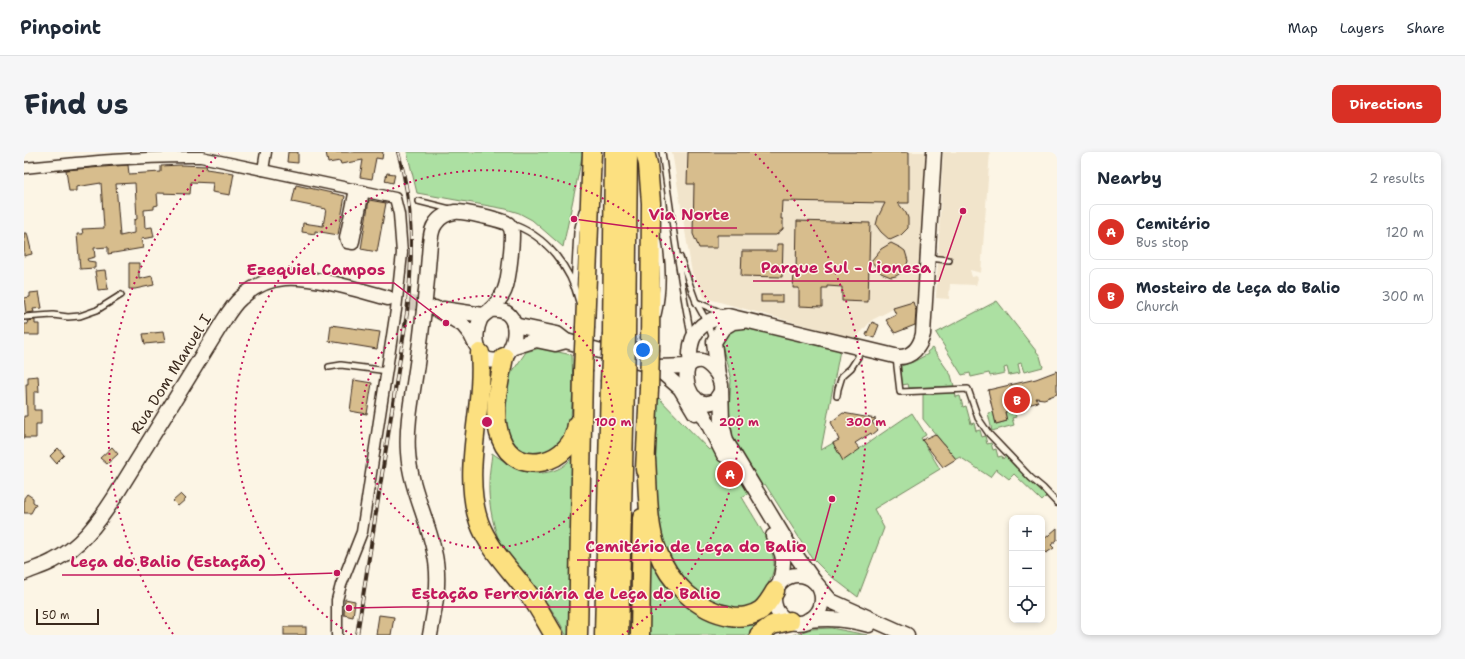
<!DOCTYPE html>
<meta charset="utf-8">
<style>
body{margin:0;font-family:"Shantell Sans",sans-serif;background:#f6f6f7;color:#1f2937}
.controls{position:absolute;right:12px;bottom:12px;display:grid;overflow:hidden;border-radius:8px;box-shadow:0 2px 6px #0003}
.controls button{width:36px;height:36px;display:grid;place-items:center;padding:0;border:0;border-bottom:1px solid #e0e1e3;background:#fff;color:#1f2937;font:20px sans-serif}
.scale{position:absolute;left:12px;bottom:10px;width:63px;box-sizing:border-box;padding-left:4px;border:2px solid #3b2a1e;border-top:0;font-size:11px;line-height:14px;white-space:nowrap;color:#3b2a1e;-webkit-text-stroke:3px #fcf5e5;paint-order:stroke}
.you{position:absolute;left:619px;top:198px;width:14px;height:14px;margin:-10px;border:3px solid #fff;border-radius:50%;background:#1a73e8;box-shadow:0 0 0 6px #1a73e833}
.badge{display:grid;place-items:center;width:26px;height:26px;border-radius:50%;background:#d93025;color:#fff;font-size:13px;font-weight:700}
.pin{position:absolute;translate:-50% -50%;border:2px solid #fff;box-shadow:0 1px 4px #0006}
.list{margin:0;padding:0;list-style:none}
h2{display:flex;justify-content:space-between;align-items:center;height:52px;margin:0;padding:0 16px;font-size:17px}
h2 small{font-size:13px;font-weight:400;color:#747a83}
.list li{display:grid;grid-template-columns:26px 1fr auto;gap:12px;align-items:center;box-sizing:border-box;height:56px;margin:0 8px 8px;padding:0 8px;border:1px solid #e0e1e3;border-radius:8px}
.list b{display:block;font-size:15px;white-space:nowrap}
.list p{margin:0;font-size:13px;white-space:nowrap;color:#747a83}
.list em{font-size:13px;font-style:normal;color:#747a83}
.icon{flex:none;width:22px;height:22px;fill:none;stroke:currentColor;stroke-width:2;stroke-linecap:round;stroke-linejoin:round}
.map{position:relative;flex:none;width:1033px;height:483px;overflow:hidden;border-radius:8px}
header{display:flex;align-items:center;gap:24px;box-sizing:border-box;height:56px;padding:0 20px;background:#fff;border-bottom:1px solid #e0e1e3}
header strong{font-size:19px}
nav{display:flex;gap:22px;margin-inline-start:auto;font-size:14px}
.intro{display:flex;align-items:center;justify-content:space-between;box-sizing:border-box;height:96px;padding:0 24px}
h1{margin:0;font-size:28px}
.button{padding:10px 18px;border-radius:8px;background:#d93025;color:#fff;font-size:14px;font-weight:700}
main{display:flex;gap:24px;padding:0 24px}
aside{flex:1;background:#fff;border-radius:8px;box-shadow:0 2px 6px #0003}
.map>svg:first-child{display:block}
.built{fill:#f1e4cb}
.green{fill:#ace0a2;stroke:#748560}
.building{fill:#d7bd8d;stroke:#3b2a1e;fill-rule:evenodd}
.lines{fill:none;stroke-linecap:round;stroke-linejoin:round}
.secondary-tunnel{stroke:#d5ccbd;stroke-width:14;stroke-dasharray:14 7;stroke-linecap:butt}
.lane-casing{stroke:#3b2a1e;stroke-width:8}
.street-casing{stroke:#3b2a1e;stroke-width:13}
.secondary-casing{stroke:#3b2a1e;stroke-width:17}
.highway-casing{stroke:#3b2a1e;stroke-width:21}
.lane{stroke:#fcf5e5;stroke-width:5}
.street{stroke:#fcf5e5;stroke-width:10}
.secondary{stroke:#fcf5e5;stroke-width:14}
.highway{stroke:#fce080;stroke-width:18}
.rail-casing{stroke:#3b2a1e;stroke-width:4}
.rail{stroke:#fcf5e5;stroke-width:2.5;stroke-dasharray:8;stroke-linecap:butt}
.highway-bridge-casing{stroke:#3b2a1e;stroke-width:21;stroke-linecap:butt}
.highway-bridge{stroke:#fce080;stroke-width:18}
.ring{fill:none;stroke:#c2185b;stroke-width:2;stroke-dasharray:2 4}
.labels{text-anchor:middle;stroke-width:3;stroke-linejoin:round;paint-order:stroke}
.street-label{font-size:15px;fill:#3b2a1e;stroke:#fcf5e5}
.centre{fill:#c2185b;stroke:#fcf5e5;stroke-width:2}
.ring-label{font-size:12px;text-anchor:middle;font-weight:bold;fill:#c2185b;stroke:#fcf5e5;stroke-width:3;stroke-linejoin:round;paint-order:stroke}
.leader{fill:none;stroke:#c2185b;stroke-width:1.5}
.callout-dot{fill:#c2185b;stroke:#fcf5e5;stroke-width:1.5}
.callout-label{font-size:16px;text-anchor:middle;font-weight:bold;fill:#c2185b;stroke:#fcf5e5;stroke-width:3;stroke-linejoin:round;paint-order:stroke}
</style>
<header>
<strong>Pinpoint</strong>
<nav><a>Map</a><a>Layers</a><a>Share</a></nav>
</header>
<div class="intro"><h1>Find us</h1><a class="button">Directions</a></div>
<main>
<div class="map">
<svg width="1033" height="483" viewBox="0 0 1033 483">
<rect width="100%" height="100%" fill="#fcf5e5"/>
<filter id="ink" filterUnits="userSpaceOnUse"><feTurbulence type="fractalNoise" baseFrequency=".025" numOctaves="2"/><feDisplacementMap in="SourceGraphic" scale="8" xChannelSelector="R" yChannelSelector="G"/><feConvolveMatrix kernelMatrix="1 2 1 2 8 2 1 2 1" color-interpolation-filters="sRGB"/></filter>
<g filter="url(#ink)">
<g class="built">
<polygon points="648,0 904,0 895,151 869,157 848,168 831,187 681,146 668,121"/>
<polygon points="919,0 966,0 957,121 946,118 948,125 952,124 954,126 952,133 926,132 925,147 912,146"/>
</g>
<g class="green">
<polygon points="383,0 559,0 539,95 508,68 495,61 482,57 393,41"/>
<polygon points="973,149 1016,204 1019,215 1000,220 997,211 994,212 996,221 985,223 983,215 980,216 981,221 966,224 965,221 947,225 946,221 938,223 912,181"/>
<path d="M720,174l96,24 -19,100 12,-7 10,17 69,-47 14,22 -5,3 19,31 -66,40 10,19 -26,69 -30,-23 -16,-16 -47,-74 -23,13c10,18 34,51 32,70 -1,10 -11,26 -15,34l17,34h-130l11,-239 52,54 24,-12 -4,-29 2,-29 -9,-35 2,-8 5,-7z"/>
<polygon points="516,196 548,203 549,237 547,265 545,280 532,297 511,304 498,298 490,293 483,282 480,258 486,223 502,200"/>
<polygon points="908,196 927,223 930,234 885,236 884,232 878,233 877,214 889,210 904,202 903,200"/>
<polygon points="931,240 932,245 936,244 939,255 942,254 947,272 950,271 952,279 956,278 958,285 961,284 963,292 967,291 969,298 972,297 974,305 978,304 979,307 982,303 1022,345 1018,349 990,322 985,327 972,317 966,325 936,305 932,307 899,267 899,242"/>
<polygon points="990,258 992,265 988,266 990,273 968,279 964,261 969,260 972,272 983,269 981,260"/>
<path d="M468,301c20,14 41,27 66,16 7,-3 14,-11 19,-16l-6,182h-5c-14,-32 -40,-54 -60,-81 -12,-18 -18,-50 -17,-71 0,-10 2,-20 3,-30z"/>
<polygon points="807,476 843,483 769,483 787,477"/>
</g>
<g class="building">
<polygon points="264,0 274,0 274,11 263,10"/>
<polygon points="302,0 359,0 358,7 352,6 348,27 336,25 339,8 317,12 316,9 304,11"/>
<polygon points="664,0 885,0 885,51 874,51 882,61 884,66 884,76 877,83 866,88 857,80 852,73 854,65 861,51 758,49 757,67 759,67 759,77 752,83 693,83 693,96 675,96 669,82 670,32 663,32"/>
<path d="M104,13l1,9 32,-2v-6l19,-1 27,1 -1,3 28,4 -4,22 -18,-3 1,-9 -22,-1 -1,12 -33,-1 1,12 -4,1v3l-10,1 1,18 7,-1 2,10 -13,2 2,9 -35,6v-7l-14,1 1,9 -8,2 1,2 7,1v6l-15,1 -3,-35h6l-1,-5 22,-1 -3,-45 -25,4v4h-7l-3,-21zM111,31l2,36 -3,1v13l-14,3 -4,-52z"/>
<polygon points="363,21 371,22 369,31 361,29"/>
<polygon points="272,33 321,44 314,83 291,79 291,82 278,80 279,71 299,74 302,57 268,50"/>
<polygon points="345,48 362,51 353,100 337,97"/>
<polygon points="773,69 846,71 844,150 818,149 818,135 803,134 803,136 798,136 798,155 775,154 775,136 769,136 770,120 772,120"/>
<polygon points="0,81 3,81 8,102 0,104"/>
<polygon points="867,91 877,96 881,99 884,109 881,118 872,124 867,125 857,121 847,109 857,97"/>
<polygon points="753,92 759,92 758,125 717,124 718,99 753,99"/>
<polygon points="105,111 115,111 115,127 128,124 130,133 111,137 105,137"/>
<polygon points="81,118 84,137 74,138 71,119"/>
<polygon points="15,140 18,156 9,157 10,160 2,161 0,146 6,145 6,141"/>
<rect x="737" y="143" width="21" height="7"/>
<polygon points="889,150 892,159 891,173 871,181 862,168 872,163 869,156"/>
<polygon points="11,168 11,172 15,172 15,183 0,183 0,172 4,172 3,169"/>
<polygon points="848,170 855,173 850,186 842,183"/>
<polygon points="307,173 356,180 353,197 305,189"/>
<polygon points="139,180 141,190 121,192 119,182"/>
<polygon points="1033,219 1033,242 1020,247 1012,246 1014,250 981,260 983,269 972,272 964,238 1012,227"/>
<polygon points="14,224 15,240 10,240 10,258 17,258 17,272 12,272 12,286 0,286 0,264 3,264 2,232 4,232 4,225"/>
<polygon points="330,228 348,231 343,262 326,259"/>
<polygon points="819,261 852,267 848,270 854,278 848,283 847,281 831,291 836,297 819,309 809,291 815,288 807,270"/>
<polygon points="911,282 932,307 919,315 898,288"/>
<polygon points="88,295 94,302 83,312 76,306"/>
<polygon points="34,296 40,303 32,311 26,304"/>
<polygon points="3,342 9,346 9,350 12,352 7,361 0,361 0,346"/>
<polygon points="157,342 162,347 154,354 149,349"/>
<polygon points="1033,376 1033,388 1027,393 1030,396 1022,401 1018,397 1018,389"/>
<polygon points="321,447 331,449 329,465 320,463"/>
<polygon points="355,463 370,465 367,483 352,483"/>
<rect x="260" y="475" width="22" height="8"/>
</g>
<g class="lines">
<polyline class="secondary-tunnel" points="364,146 411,156"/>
<g class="lane-casing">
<g id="lane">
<path d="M638,0c9,61 17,122 29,183"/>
<polyline points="394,49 426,57"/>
<path d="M487,72c35,11 60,44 68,78"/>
<polyline points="656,105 672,150 683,170 689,187"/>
<polyline points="904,106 925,108"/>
<polyline points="550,134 553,80 558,59"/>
<polyline points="672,150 698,161"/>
<path d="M634,163c6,-25 5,-49 1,-73"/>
<polyline points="0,165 29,163 44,165 56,164 73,158 97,143"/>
<polyline points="872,206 876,240 944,237 954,266 965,282 1007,326 1019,336 1033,351"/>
<polyline points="305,215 317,213 364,219"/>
<polyline points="813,244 814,237 818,224 827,216 834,205 835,196"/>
</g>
</g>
<g class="street-casing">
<g id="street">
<path d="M0,16c59,-6 118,-12 177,-11l194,41 4,16 3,39 -6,57 -34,222 -21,53 -4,15v35"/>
<polyline points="239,18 242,0"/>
<polyline points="331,37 321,86 323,91 329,92 330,89 340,39"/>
</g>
</g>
<g class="secondary-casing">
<g id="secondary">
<polyline points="411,156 439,173 447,183 452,193"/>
<polyline points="419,157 459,163"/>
<polyline points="719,169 709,170 699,176 690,190 694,223 697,233 698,271 702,289 766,395 790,429"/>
<polyline points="490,173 533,182 542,189 632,215 664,214"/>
<polyline points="487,196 512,188 531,192 542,189"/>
<path d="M667,211c-2,-7 -1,-11 0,-18 4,-20 20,-27 37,-29l171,41c13,0 21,-10 24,-23l11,-182"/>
<polyline points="632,215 656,236 671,261"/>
<path d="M694,223c-8,-11 -18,-21 -30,-9 -6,18 6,45 27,35l6,-9"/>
<polyline points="671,246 700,303"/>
<path d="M749,384c12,20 12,24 7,46"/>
<path d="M0,421c9,-4 20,-7 29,-12 27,-14 45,-38 61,-63l110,-178c5,-8 10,-16 17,-22 12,-11 28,-19 44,-20 29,-2 74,12 103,20"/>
<circle cx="774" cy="447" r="24"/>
<polyline points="796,436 807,449 883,483"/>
<path d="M784,468c24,-2 38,-1 61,5"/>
<path d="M406,483c5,-27 11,-56 4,-84 -7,-34 -24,-64 -26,-99 -2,-29 5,-59 9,-88 6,-40 10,-80 13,-121 1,-7 1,-14 6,-20 4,-6 12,-10 19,-11 7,-1 49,8 53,12 3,3 4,7 4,10 0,12 -3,45 -7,55 -2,6 -10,17 -15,21 -4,4 -8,5 -10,10 -7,15 -5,45 18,40 19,-4 28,-55 -8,-50"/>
</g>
</g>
<g class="highway-casing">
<g id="highway">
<polyline points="621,0 624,12 627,51 626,197"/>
<polyline points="561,175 568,0"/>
<polyline points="588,182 590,0"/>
<polyline points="602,185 604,0"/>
<path d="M456,201c5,54 -19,117 -1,169 10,28 34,50 51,74 9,12 16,26 24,39"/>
<path d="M480,205c-5,26 -13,57 -3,82 15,40 72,25 76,-15"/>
<path d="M622,307c2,26 1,66 11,91 12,32 40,61 74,66 9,2 22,0 30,-6 6,-5 10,-12 14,-19"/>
<polyline points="621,318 625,237"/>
<polyline points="554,483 559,220"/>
<polyline points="580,483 586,230"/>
<polyline points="595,483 601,233"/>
<polyline points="616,483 618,366"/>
<polyline points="735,483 748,473 766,469"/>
</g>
</g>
<use href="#lane" class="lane"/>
<use href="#street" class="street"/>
<use href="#secondary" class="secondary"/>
<use href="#highway" class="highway"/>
<g class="rail-casing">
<path id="rail" d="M333,483l50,-322c6,-55 7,-107 -9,-161"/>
</g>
<use href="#rail" class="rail"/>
<g class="highway-bridge-casing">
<g id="highway-bridge">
<polyline points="559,220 561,175"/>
<polyline points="586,230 588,182"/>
<polyline points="601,233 602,185"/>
<polyline points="625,237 626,197"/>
</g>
</g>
<use href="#highway-bridge" class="highway-bridge"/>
</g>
</g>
<g class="ring">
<circle cx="463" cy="270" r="126"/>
<path d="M328 483A252 252 0 1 1 598 483"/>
<path d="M149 482A379 379 0 0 1 195 2M731 2A379 379 0 0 1 777 482"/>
</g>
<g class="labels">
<g class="street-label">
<text transform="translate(147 222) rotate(-58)" y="5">Rua Dom Manuel I</text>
</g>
</g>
<circle cx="463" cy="270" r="6" class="centre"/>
<g class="ring-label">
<text x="589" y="274">100 m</text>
<text x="715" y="274">200 m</text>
<text x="842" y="274">300 m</text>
</g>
<path class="leader" d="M550 67L616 76H713M939 59L915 129H729M422 171L370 131H215M808 347L791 408H553M313 421L250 423H38M325 456L379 455H704"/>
<g class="callout-dot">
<circle cx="550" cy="67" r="4"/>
<circle cx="939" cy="59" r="4"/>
<circle cx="422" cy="171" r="4"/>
<circle cx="808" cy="347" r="4"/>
<circle cx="313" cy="421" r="4"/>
<circle cx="325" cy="456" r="4"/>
</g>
<g class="callout-label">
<text x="665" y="68">Via Norte</text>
<text x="822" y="121">Parque Sul - Lionesa</text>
<text x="292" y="123">Ezequiel Campos</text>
<text x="672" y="400">Cemitério de Leça do Balio</text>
<text x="144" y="415">Leça do Balio (Estação)</text>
<text x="542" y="447">Estação Ferroviária de Leça do Balio</text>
</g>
</svg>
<div class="controls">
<button>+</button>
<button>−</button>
<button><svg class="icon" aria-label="locate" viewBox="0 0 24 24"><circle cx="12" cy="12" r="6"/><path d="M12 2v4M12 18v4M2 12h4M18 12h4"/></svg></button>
</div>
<div class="scale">50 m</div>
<div class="you"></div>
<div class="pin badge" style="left:706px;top:322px">A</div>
<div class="pin badge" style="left:993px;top:248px">B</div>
</div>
<aside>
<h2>Nearby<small>2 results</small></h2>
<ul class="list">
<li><span class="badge">A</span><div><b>Cemitério</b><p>Bus stop</p></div><em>120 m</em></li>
<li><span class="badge">B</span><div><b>Mosteiro de Leça do Balio</b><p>Church</p></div><em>300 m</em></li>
</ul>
</aside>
</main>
